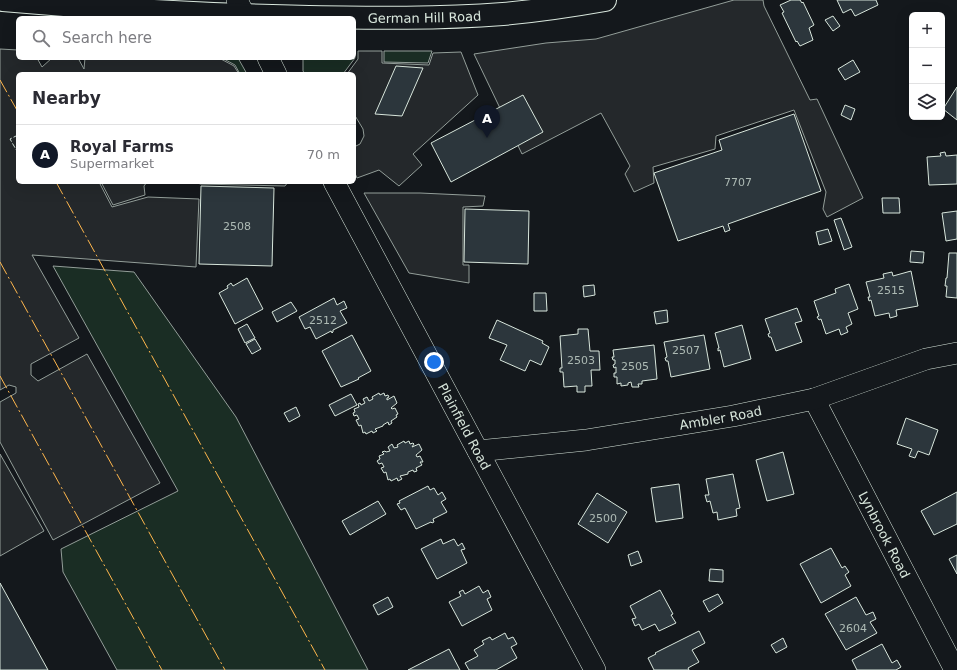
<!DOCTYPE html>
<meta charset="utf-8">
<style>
body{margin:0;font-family:"DejaVu Sans",sans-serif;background:#f2f2f3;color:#2b2b33}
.controls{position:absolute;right:12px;top:12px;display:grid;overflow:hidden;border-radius:6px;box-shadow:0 4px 16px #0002}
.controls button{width:36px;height:36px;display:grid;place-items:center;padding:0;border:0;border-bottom:1px solid #e1e1e2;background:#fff;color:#2b2b33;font:20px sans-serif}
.you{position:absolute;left:434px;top:362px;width:14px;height:14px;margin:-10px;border:3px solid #fff;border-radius:50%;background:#1a73e8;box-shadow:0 0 0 6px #1a73e833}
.badge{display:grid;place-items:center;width:26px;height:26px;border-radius:50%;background:#111827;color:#fff;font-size:13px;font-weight:700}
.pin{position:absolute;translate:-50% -33px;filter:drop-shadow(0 1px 2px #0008)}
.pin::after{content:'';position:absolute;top:21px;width:14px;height:12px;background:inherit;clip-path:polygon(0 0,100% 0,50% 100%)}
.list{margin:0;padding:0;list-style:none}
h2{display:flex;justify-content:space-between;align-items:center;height:52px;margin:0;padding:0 16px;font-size:17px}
h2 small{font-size:13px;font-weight:400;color:#7c7c81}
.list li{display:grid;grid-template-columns:26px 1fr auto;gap:12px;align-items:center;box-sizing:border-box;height:60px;padding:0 16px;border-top:1px solid #e1e1e2}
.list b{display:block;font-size:15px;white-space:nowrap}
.list p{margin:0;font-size:13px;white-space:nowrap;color:#7c7c81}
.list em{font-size:13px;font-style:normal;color:#7c7c81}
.icon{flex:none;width:22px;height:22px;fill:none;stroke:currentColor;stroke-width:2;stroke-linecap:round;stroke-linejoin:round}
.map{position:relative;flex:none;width:957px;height:670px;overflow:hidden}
.search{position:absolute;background:#fff;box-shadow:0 4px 16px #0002;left:16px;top:16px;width:340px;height:44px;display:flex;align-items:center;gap:10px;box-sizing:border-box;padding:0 14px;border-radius:6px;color:#7c7c81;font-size:15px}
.panel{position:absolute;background:#fff;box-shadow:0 4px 16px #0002;left:16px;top:72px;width:340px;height:112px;border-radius:6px}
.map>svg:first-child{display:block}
.green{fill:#1a2d24;stroke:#939e99}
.parking{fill:#24282b;stroke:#939e99}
.building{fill:#2c363c;stroke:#d8e6dc}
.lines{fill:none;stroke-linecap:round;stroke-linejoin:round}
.street-casing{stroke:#d8e6dc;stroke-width:22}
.secondary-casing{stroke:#d8e6dc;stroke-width:24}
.street{stroke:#14181c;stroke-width:21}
.secondary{stroke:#14181c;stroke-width:22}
.fence{stroke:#d8e6dc;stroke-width:1;stroke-dasharray:5 2;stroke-linecap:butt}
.power{stroke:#ffb74d;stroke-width:1;stroke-dasharray:14 3 2 3;stroke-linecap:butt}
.labels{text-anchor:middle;stroke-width:3;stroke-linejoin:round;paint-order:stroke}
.number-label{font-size:11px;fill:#adbab4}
.street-label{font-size:13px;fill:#d8e6dc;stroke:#14181c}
</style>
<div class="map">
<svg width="957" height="670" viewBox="0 0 957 670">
<rect width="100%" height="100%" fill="#14181c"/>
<g class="green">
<polygon points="354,49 355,58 343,74 305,74 303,71 303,58 354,58"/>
<polygon points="384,51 432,51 428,63 384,62"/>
<polygon points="222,58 238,58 247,74 240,74 235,65"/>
<polygon points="53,266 134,272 236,417 368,670 117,670 63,572 61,549 178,491"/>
</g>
<g class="parking">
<polygon points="734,0 763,0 764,6 810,100 817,99 863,198 827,217 823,209 826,192 794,110 716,136 715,149 653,167 654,183 634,192 625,174 630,166 601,113 522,154 474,54 546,43 596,39"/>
<polygon points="0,49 18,50 18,58 37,58 42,67 52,58 78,58 84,69 85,58 219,58 234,66 239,74 18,74 18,182 99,182 112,207 148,197 199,199 196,267 32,255 79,338 31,364 31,375 38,381 87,354 160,483 53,540 0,442 0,402 16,393 16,387 9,385 0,390"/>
<polygon points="358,51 382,51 382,63 429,65 433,53 461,52 478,95 413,154 422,165 399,186 379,170 357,178 354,171 354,147 360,144 364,136 363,129 354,114 354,74 347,74 358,59"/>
<polygon points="101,182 147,182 144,186 145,195 113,205"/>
<polygon points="197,182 288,182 285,186 200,184"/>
<polygon points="364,193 420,193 485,196 483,206 463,207 463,265 469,265 469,283 409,273"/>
<polygon points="0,454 44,531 0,556"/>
</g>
<g class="building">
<polygon points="791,0 800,0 802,3 803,2 814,25 809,28 813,40 800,46 797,41 796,42 782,13 784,12 780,5"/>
<polygon points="837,0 876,0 878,5 855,16 851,9 843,13"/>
<polygon points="833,16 840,26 833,31 825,20"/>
<polygon points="853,60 860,72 845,80 838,69"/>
<polygon points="396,66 423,68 402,116 375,114"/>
<polygon points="957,87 957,120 943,109"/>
<polygon points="523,95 543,132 451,182 431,143"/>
<polygon points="845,105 855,109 851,120 841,115"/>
<polygon points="794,114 821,191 728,224 730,230 725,232 723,226 678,241 654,173 722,150 719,140"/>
<polygon points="945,152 946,156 957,155 957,184 929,185 927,157 941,156 940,153"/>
<polygon points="201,186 274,188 272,266 199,264"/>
<polygon points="882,198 899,198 900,213 883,213"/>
<polygon points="465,209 529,211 528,264 464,262"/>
<polygon points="957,211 957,239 946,241 942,213"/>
<polygon points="841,218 852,247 844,250 834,220"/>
<polygon points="828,229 832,241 819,245 816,232"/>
<polygon points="911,251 924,252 923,263 910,262"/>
<polygon points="949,253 957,253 957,298 946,297 947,286 945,286 946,278 947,278"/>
<polygon points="911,271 918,306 896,310 897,316 890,318 889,313 875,316 871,300 869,301 868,297 870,297 866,282 884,278 883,274 892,272 893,276"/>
<polygon points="247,278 263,309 235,324 219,293 228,288 227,286 231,283 233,286"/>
<polygon points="849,284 858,309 848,313 852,324 846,327 848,332 841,335 839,329 826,334 821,319 819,320 817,317 819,316 814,301 836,293 835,289"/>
<polygon points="594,285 595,295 584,297 583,286"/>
<polygon points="534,293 546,293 547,311 534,311"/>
<polygon points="334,298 337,305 344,301 347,308 340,311 347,323 333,330 333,332 332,333 331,331 316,339 310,327 305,329 299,317"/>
<polygon points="291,302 297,311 277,322 272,312"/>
<polygon points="797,308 802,321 795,323 802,342 776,351 771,337 769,337 768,334 770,333 765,319"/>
<polygon points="667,310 668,322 656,324 654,312"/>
<polygon points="497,320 543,341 542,343 549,347 541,365 530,360 525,371 500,360 507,345 489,338"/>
<polygon points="247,324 255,338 245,343 238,329"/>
<polygon points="742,325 751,359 724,367 720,350 718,351 718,348 719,348 715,333"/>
<polygon points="578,329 588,329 590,351 599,351 600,370 591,370 592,386 585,386 585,392 577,392 577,386 564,387 563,372 560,372 560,368 562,368 560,336 578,334"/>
<polygon points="352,335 371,371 358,378 359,379 341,387 322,351"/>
<polygon points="704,335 710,369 671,377 668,361 666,361 665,358 667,357 664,342"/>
<polygon points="255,339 261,349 252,354 246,344"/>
<polygon points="654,345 657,379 642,381 642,384 638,384 639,387 632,387 631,382 628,383 628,385 621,386 621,383 617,384 617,377 614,377 614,373 616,373 616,367 614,368 613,365 615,364 615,360 613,360 612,357 614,357 613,350"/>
<polygon points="379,393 380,395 384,393 385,396 388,395 389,397 387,398 387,400 394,396 397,403 391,408 392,409 395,408 398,414 396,415 397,417 391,421 392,423 389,425 388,422 383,425 383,426 375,429 377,431 373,433 372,431 366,434 365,432 363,433 361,425 359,426 356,420 359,419 357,415 354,416 353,413 355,412 354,409 359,407 358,404 360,403 361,405 365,403 363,399 367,397 369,401 373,399 372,397"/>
<polygon points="351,394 357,405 335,416 329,405"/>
<polygon points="296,407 300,416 289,422 284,413"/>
<polygon points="906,418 938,430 929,455 918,451 915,458 909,456 912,449 897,444"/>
<polygon points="404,441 405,443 409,441 410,444 413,443 414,444 412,447 419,444 422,450 416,455 417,457 420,456 423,462 420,462 422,465 416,468 417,471 414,472 413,470 408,472 408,474 400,476 402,479 398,481 397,478 391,481 390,479 388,480 386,472 384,473 381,468 384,467 382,463 379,464 377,461 380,459 379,456 384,454 382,452 385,451 386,452 390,451 388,447 392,444 394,448 398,447 397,445"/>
<polygon points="783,452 794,494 767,501 756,460"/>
<polygon points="733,474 740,508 736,509 737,516 718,520 717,512 713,513 710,501 707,502 705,495 709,495 706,479"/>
<polygon points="679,484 683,518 656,522 651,488"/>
<polygon points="428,486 430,490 434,488 438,495 442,492 446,499 441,502 447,512 433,519 434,522 432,523 431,522 416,529 405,508 401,510 397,504 400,503 399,501"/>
<polygon points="957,492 957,524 934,535 921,511"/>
<polygon points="597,493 627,512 608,543 578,524"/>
<polygon points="378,501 386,514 350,535 342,521"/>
<polygon points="441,539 443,544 454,539 458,546 462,543 465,549 461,550 467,563 437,579 421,549"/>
<polygon points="831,548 842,568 845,566 849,572 845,575 851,586 821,603 800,564"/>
<polygon points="638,551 642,562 631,566 628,555"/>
<polygon points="957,555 957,574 949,559"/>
<polygon points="710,569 723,570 723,582 709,581"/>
<polygon points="0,583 48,670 0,670"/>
<polygon points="479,586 483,593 488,590 491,597 487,599 492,610 462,626 449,602 461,596 459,592 463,590 465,594"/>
<polygon points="660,590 673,614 671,615 676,623 659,631 655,624 642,630 639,624 635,626 632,619 636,618 630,606"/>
<polygon points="718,594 723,603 709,612 703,601"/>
<polygon points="388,597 393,607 378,615 373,605"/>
<polygon points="856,597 866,615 873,612 876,619 870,622 877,633 846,650 825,614"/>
<polygon points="699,631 705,643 692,650 699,662 688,668 689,670 654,670 648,658 656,654 655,653"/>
<polygon points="505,633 508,639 513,637 517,644 511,647 517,658 496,670 469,670 465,663 478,656 474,650 484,644 482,641 490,637 492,640"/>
<polygon points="783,638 787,647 776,653 771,645"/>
<polygon points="882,644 892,663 897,660 901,667 896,670 857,670 852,660"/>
<polygon points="449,649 460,670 408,670"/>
</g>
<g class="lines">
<g class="street-casing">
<g id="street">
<polyline points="237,0 246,18"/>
<polyline points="268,58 276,74"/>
<path id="s1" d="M334,182l261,488"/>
<path id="s2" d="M814,399l141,271"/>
<path id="s3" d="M478,451l108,-11 147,-24 81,-17 112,-40 31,-6"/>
</g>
</g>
<g class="secondary-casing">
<g id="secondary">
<path id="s4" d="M3,0c102,9 204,15 306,17 65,1 129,2 194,-3 34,-3 68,-8 102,-14"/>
</g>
</g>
<use href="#street" class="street"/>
<use href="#secondary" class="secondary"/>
<polyline class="fence" points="18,135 10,139 18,153"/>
<g class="power">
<polyline points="0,80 18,112"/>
<polyline points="56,182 325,670"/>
<polyline points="0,262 225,670"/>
<polyline points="0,376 162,670"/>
</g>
</g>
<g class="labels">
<g class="number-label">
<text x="738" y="186">7707</text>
<text x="237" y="230">2508</text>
<text x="891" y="294">2515</text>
<text x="323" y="324">2512</text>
<text x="686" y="354">2507</text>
<text x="581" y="364">2503</text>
<text x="635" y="370">2505</text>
<text x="603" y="522">2500</text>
<text x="853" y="632">2604</text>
</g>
<g class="street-label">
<text dy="5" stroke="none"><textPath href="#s4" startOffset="422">German Hill Road</textPath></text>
<text dy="5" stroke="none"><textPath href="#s3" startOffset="245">Ambler Road</textPath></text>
<text dy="5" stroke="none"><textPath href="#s1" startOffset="277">Plainfield Road</textPath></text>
<text dy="5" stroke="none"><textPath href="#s2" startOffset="153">Lynbrook Road</textPath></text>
</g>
</g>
</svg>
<div class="controls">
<button>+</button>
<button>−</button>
<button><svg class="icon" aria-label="layers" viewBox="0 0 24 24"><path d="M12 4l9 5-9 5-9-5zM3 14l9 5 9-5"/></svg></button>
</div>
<div class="you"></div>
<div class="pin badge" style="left:487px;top:138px">A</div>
<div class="search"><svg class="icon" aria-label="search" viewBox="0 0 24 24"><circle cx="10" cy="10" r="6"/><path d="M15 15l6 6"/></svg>Search here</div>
<section class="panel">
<h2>Nearby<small></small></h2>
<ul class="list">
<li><span class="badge">A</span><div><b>Royal Farms</b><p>Supermarket</p></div><em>70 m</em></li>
</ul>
</section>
</div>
